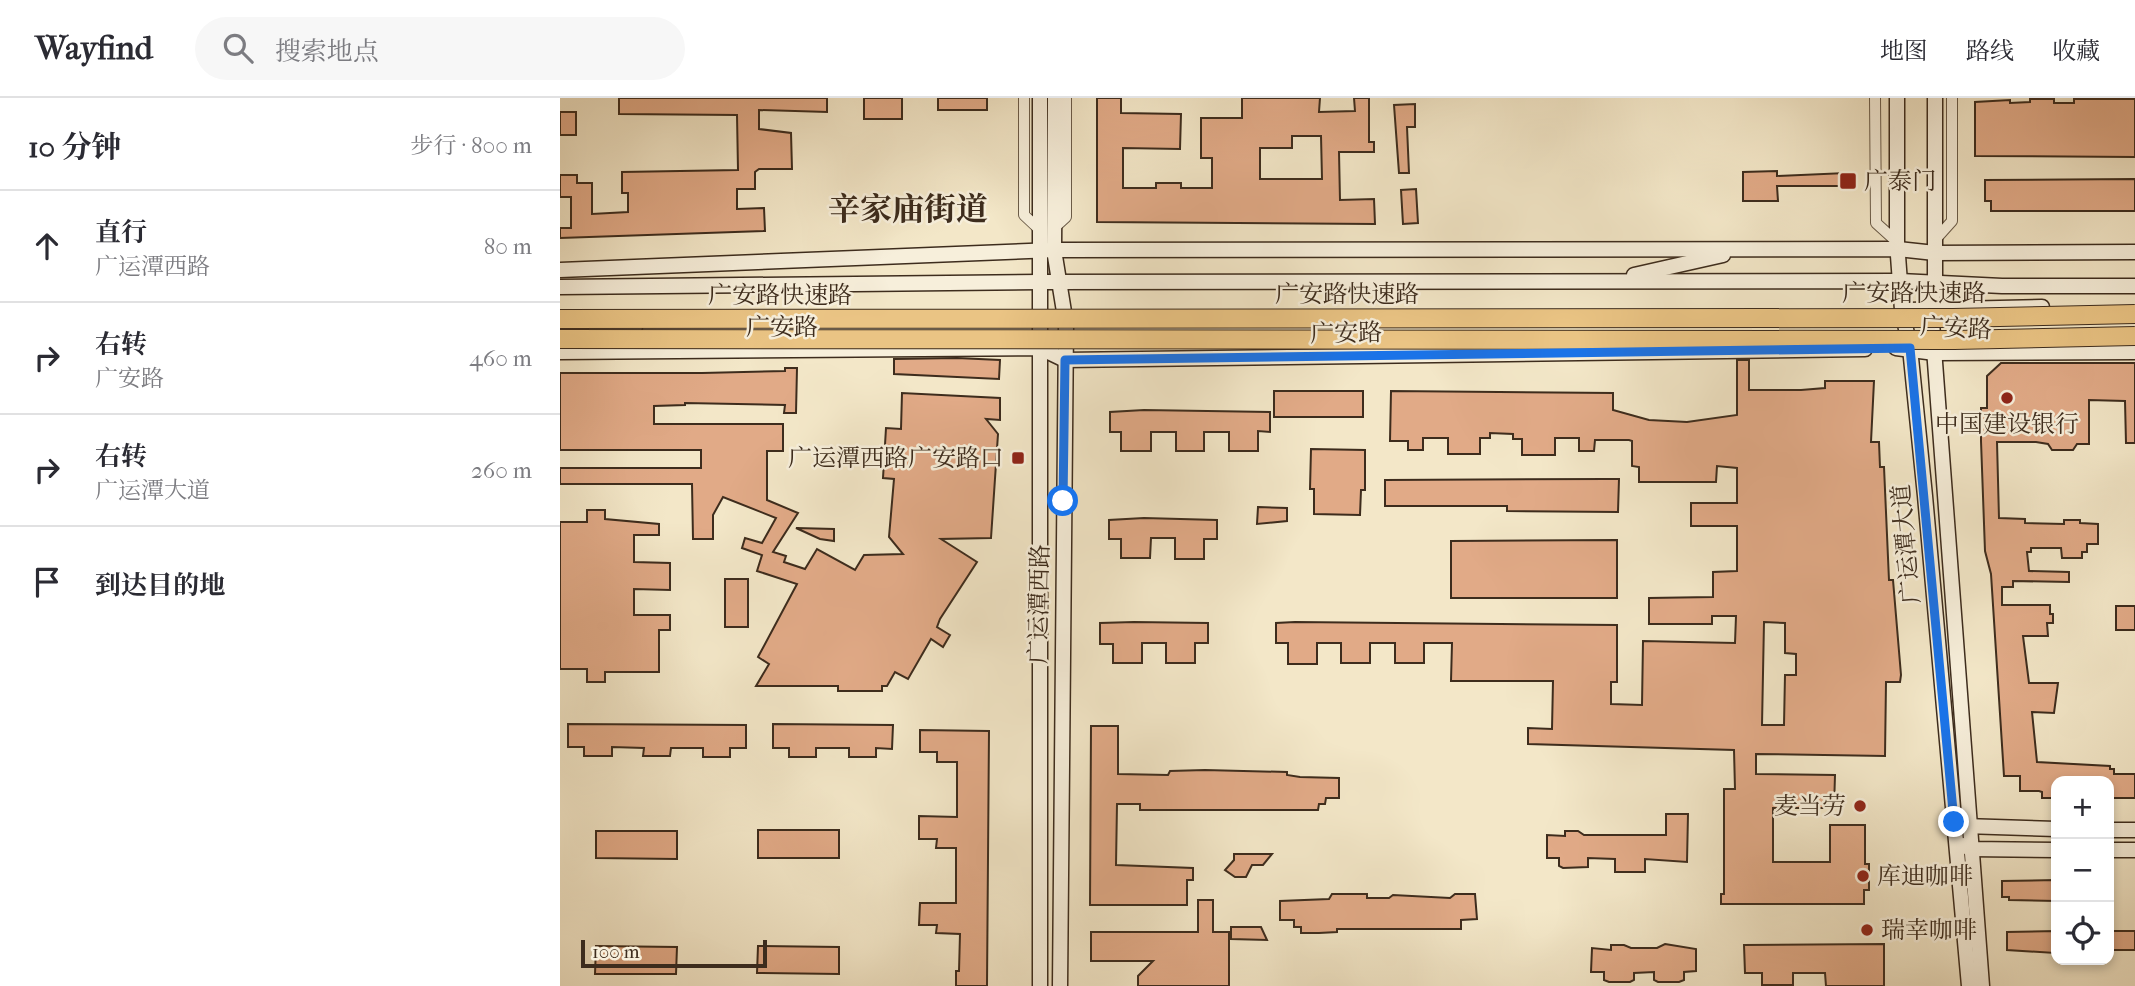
<!DOCTYPE html>
<html lang="zh">
<meta charset="utf-8">
<style>
body{margin:0;font-family:"IM FELL French Canon","Noto Serif SC",serif;background:#f7f7f7;color:#2b2b33}
.controls{position:absolute;right:21px;bottom:21px;display:grid;overflow:hidden;border-radius:14px;box-shadow:0 4px 10px #0003}
.controls button{width:63px;height:63px;display:grid;place-items:center;padding:0;border:0;border-bottom:2px solid #e1e1e2;background:#fff;color:#2b2b33;font:35px sans-serif}
.scale{position:absolute;left:21px;bottom:18px;width:186px;box-sizing:border-box;padding-left:7px;border:4px solid #3d2c1d;border-top:0;font-size:19px;line-height:24px;white-space:nowrap;color:#3d2c1d;-webkit-text-stroke:5px #f7efdb;paint-order:stroke}
.stop{position:absolute;width:21px;height:21px;margin:-16px;border:5px solid #1a73e8;border-radius:50%;background:#fff}
.stop.end{background:#1a73e8;border-color:#fff;box-shadow:0 2px 7px #0008}
.list{margin:0;padding:0;list-style:none}
h2{display:flex;justify-content:space-between;align-items:center;height:91px;margin:0;padding:0 28px;font-size:30px}
h2 small{font-size:23px;font-weight:400;color:#7c7c81}
.list li{display:grid;grid-template-columns:46px 1fr auto;gap:21px;align-items:center;box-sizing:border-box;height:112px;padding:0 28px;border-top:2px solid #e1e1e2}
.list b{display:block;font-size:26px;white-space:nowrap}
.list p{margin:0;font-size:23px;white-space:nowrap;color:#7c7c81}
.list em{font-size:23px;font-style:normal;color:#7c7c81}
.icon{flex:none;width:38px;height:38px;fill:none;stroke:currentColor;stroke-width:2;stroke-linecap:round;stroke-linejoin:round}
.map{position:relative;flex:none;width:1575px;height:888px;overflow:hidden}
header{display:flex;align-items:center;gap:42px;box-sizing:border-box;height:98px;padding:0 35px;background:#fff;border-bottom:2px solid #e1e1e2}
header strong{font-size:33px}
nav{display:flex;gap:38px;margin-inline-start:auto;font-size:24px}
.search{width:490px;height:63px;background:#f7f7f7;display:flex;align-items:center;gap:18px;box-sizing:border-box;padding:0 24px;border-radius:38px;color:#7c7c81;font-size:26px}
main{display:flex}
aside{flex:1;background:#fff}
.map>svg:first-child{display:block}
.building{fill:#e1aa87;stroke:#3d2c1d;stroke-width:2;fill-rule:evenodd}
.lines{fill:none;stroke-linecap:round;stroke-linejoin:round}
.street-casing{stroke:#6a5b48;stroke-width:12}
.secondary-casing{stroke:#3d2c1d;stroke-width:17}
.street{stroke:#f7efdb;stroke-width:10}
.secondary{stroke:#f7efdb;stroke-width:14}
.highway-bridge-casing{stroke:#3d2c1d;stroke-width:20;stroke-linecap:butt}
.highway-bridge{stroke:#eac484;stroke-width:18}
.route{stroke:#1a73e8;stroke-width:9}
.poi-dot{fill:#8f2418;stroke:#f7efdb;stroke-width:2.5}
.labels{text-anchor:middle;stroke-width:5;stroke-linejoin:round;paint-order:stroke}
.poi-label{font-size:24px;fill:#3d2c1d;stroke:#f7efdb;text-anchor:start}
.street-label{font-size:24px;fill:#3d2c1d;stroke:#f7efdb}
.district-label{font-size:32px;font-weight:bold;fill:#3d2c1d;stroke:#f7efdb}
</style>
<header>
<strong>Wayfind</strong>
<div class="search"><svg class="icon" aria-label="search" viewBox="0 0 24 24"><circle cx="10" cy="10" r="6"/><path d="M15 15l6 6"/></svg>搜索地点</div>
<nav><a>地图</a><a>路线</a><a>收藏</a></nav>
</header>
<main>
<aside>
<h2>10 分钟<small>步行 · 800 m</small></h2>
<ul class="list">
<li><svg class="icon" aria-label="ahead" viewBox="0 0 24 24"><path d="M12 20V5M6 11l6-6 6 6"/></svg><div><b>直行</b><p>广运潭西路</p></div><em>80 m</em></li>
<li><svg class="icon" aria-label="right" viewBox="0 0 24 24"><path d="M7 20v-9h11M14 6l5 5-5 5"/></svg><div><b>右转</b><p>广安路</p></div><em>460 m</em></li>
<li><svg class="icon" aria-label="right" viewBox="0 0 24 24"><path d="M7 20v-9h11M14 6l5 5-5 5"/></svg><div><b>右转</b><p>广运潭大道</p></div><em>260 m</em></li>
<li><svg class="icon" aria-label="arrive" viewBox="0 0 24 24"><path d="M6 21V4h12l-3 4 3 4H6"/></svg><div><b>到达目的地</b></div></li>
</ul>
</aside>
<div class="map">
<svg width="1575" height="888" viewBox="0 0 1575 888">
<rect width="100%" height="100%" fill="#f3e7c8"/>
<filter id="stains"><feTurbulence type="fractalNoise" baseFrequency=".00286" numOctaves="4"/><feColorMatrix values="0 0 0 0 .2 0 0 0 0 .09 0 0 0 0 .02 0 0 0 .5 -.17"/></filter>
<radialGradient id="worn" r=".72"><stop offset=".6" stop-color="#630" stop-opacity="0"/><stop offset="1" stop-color="#630" stop-opacity=".3"/></radialGradient>
<g class="building">
<polygon points="59,0 267,0 267,14 199,12 199,31 231,35 232,71 199,71 195,74 195,91 177,91 177,111 204,110 205,133 0,140 0,130 11,130 11,99 0,99 0,77 17,77 17,85 32,85 32,116 68,114 68,95 62,95 62,74 178,72 177,17 59,16"/>
<rect x="304" y="0" width="38" height="21"/>
<rect x="378" y="0" width="49" height="12"/>
<path d="M537,0h24v15l60,1 -1,35 -57,-1v40h33v-5h25v5h31v-30h-11v-40h41v-20h78l-1,14 36,-1 -1,-13h15v44h5v10h-35l1,48 34,-1 1,25 -278,-2zM732,38h29l1,43h-62v-31h32z"/>
<polygon points="1470,1 1494,1 1494,5 1514,5 1514,1 1575,1 1575,59 1415,58 1415,4 1450,2 1450,5 1470,4"/>
<polygon points="855,6 855,29 847,29 849,75 839,75 834,7"/>
<rect x="0" y="14" width="16" height="23"/>
<polygon points="1217,73 1217,78 1286,75 1286,78 1295,78 1295,88 1217,88 1218,103 1183,103 1183,74"/>
<polygon points="1575,81 1575,113 1431,113 1431,103 1425,103 1425,82"/>
<polygon points="856,91 858,125 843,126 841,92"/>
<polygon points="397,260 440,262 439,281 334,276 334,261"/>
<path d="M1177,262h12v30h52l24,-2v-7h49l-3,61h8l1,25h4l5,113h4l8,95 -1,7h-14l-1,74 -129,-2v20l79,1 -1,33h-61v54h57v-37h35v39h4v26h-5v14h-143v-10h3v-105h11l-1,-39 -206,-6v-16l24,1 1,-48h-102l1,-38h-28v20h-29v-20h-25v20h-29v-20h-24v21h-29v-21h-12v-20l19,-1 322,3v57h-6v22l31,1 1,-64 92,2 1,-27h-24v8h-63v-26l64,-1v-25l24,-1v-45h-46v-23h46v-35l-20,-2 -1,16h-77v-15l-7,-1v-25l-3,-1h-34l-1,11h-15v-13h-24v17h-33v-16h-9v-5l-23,-1v5h-10v16h-32v-16h-25v12h-15v-9h-18l1,-50 222,2v17l36,10 38,2 50,-7zM1204,524l21,1v30l11,1v21h-11l-1,50h-22z"/>
<polygon points="1441,265 1575,265 1575,345 1566,345 1565,303 1529,302 1529,346 1517,346 1513,352 1492,352 1488,346 1476,344 1437,344 1439,420 1465,421 1465,425 1504,426 1504,422 1520,422 1520,425 1538,426 1538,446 1527,446 1527,454 1522,454 1522,460 1502,460 1501,450 1471,450 1471,454 1467,454 1469,473 1509,474 1509,484 1453,483 1453,489 1442,489 1442,507 1490,507 1490,516 1493,516 1493,525 1487,525 1488,538 1463,538 1469,585 1498,585 1494,615 1472,614 1477,664 1550,668 1550,671 1554,671 1554,676 1575,676 1575,700 1549,700 1549,683 1496,683 1496,700 1482,700 1482,694 1479,693 1460,693 1460,678 1444,678 1431,476 1425,453 1421,343 1421,310 1427,310 1427,278"/>
<polygon points="225,270 237,270 236,315 224,315 225,307 125,305 125,307 94,308 94,326 223,326 223,353 207,353 207,402 238,415 213,454 226,458 224,464 245,471 257,451 295,472 304,457 343,456 329,439 334,381 323,380 326,330 341,331 342,295 440,300 440,322 426,321 438,336 431,440 381,441 417,464 380,521 377,529 390,537 383,549 371,541 348,581 335,574 327,588 322,588 322,593 278,593 278,588 196,588 209,566 198,559 237,486 197,473 202,457 182,450 185,440 202,445 216,420 163,399 153,417 153,441 133,441 132,386 0,386 0,370 141,370 141,352 0,352 0,275 142,275 225,273"/>
<rect x="714" y="293" width="89" height="26"/>
<polygon points="584,312 710,314 710,334 698,333 698,353 669,353 669,334 644,334 644,353 616,353 616,334 591,334 591,353 561,353 561,334 550,334 550,314"/>
<polygon points="751,351 805,352 805,392 801,392 800,417 754,416 754,391 750,391"/>
<polygon points="1047,381 1059,381 1058,414 947,413 947,408 825,408 825,382"/>
<polygon points="698,409 727,410 727,423 697,426"/>
<polygon points="27,412 45,412 45,421 99,426 99,437 74,437 74,464 110,465 110,492 74,491 74,517 110,517 110,532 99,532 99,574 45,574 45,584 27,584 27,571 0,571 0,424 27,424"/>
<polygon points="584,420 657,422 657,441 644,441 644,461 615,461 615,440 591,440 590,460 561,460 561,441 549,441 549,422"/>
<polygon points="236,430 274,431 274,443 260,441"/>
<polygon points="1057,442 1057,500 891,500 891,443"/>
<rect x="165" y="481" width="23" height="48"/>
<rect x="1556" y="508" width="19" height="24"/>
<polygon points="574,524 648,525 648,545 635,545 635,565 606,565 606,545 582,545 582,565 553,565 553,546 540,546 540,525"/>
<polygon points="8,626 186,627 186,650 170,650 170,659 143,659 143,650 111,650 110,658 83,658 84,650 52,649 52,658 24,658 24,649 8,649"/>
<polygon points="213,626 333,627 332,651 316,650 316,659 289,659 289,650 256,650 256,659 229,659 229,650 213,650"/>
<polygon points="531,628 558,628 558,676 608,677 610,673 645,672 727,674 727,677 740,679 779,680 779,700 766,700 765,706 759,706 758,712 580,712 580,706 557,706 556,767 633,770 633,782 627,782 627,807 530,807"/>
<polygon points="360,632 429,633 427,888 396,888 396,873 399,873 400,836 376,835 377,827 359,827 360,805 396,805 396,750 376,750 377,741 359,741 359,718 397,719 397,664 377,664 377,654 360,654"/>
<polygon points="1106,716 1128,716 1127,764 1085,761 1085,774 1055,774 1055,761 1028,760 1028,769 1003,770 999,768 999,760 987,760 987,737 1005,738 1005,733 1018,733 1024,737 1106,737"/>
<rect x="198" y="732" width="81" height="28"/>
<polygon points="36,733 117,733 117,761 36,760"/>
<polygon points="674,756 712,756 703,767 692,767 686,779 675,779 665,772 674,762"/>
<polygon points="1496,782 1496,803 1449,802 1449,799 1442,799 1442,783"/>
<polygon points="772,796 807,796 807,800 829,800 833,797 890,800 895,796 915,796 917,821 901,822 901,831 777,831 777,834 759,835 741,835 741,829 734,829 734,822 720,822 720,803 769,801"/>
<polygon points="638,802 653,802 653,834 669,834 669,888 578,888 578,878 593,863 531,863 531,834 638,834"/>
<polygon points="671,829 701,829 707,842 671,841"/>
<polygon points="1496,833 1495,855 1447,852 1447,834"/>
<rect x="1549" y="833" width="26" height="19"/>
<polygon points="1105,846 1136,851 1136,873 1124,874 1124,882 1119,884 1098,884 1094,882 1094,874 1074,875 1074,882 1070,884 1049,884 1044,882 1044,874 1031,874 1032,850 1051,852 1051,847 1064,847 1071,850 1097,850"/>
<polygon points="1324,846 1324,888 1266,888 1265,875 1233,875 1233,887 1202,887 1202,875 1185,875 1184,847"/>
<polygon points="36,848 117,849 116,876 35,876"/>
<polygon points="198,848 279,849 279,876 197,875"/>
</g>
<g class="lines">
<g class="street-casing">
<g id="street">
<polyline points="464,0 464,117 481,133"/>
<polyline points="1315,0 1316,125 1337,144"/>
<polyline points="494,130 506,119 506,0"/>
<polyline points="1375,142 1392,123 1392,0"/>
</g>
</g>
<g class="secondary-casing">
<g id="secondary">
<polyline points="495,0 494,152 506,226 500,888"/>
<polyline points="1337,0 1337,144 1342,212 1350,250 1365,398 1409,888"/>
<polyline points="1375,0 1375,184 1371,211 1422,888"/>
<polyline points="0,172 494,152 1338,151 1375,155 1575,154"/>
<polyline points="1074,177 1163,157"/>
<polyline points="0,189 480,184 1340,183 1442,188 1575,188"/>
<polyline points="1348,212 1482,209"/>
<polyline points="15,234 75,229"/>
<polyline points="1336,250 1375,255 1575,254"/>
<polyline points="0,254 480,250 505,262 1305,251"/>
<polyline points="1404,728 1496,731"/>
<polyline points="1549,732 1575,732"/>
<polyline points="1403,747 1410,751 1496,752"/>
<polyline points="1549,752 1575,752"/>
<polyline points="480,888 480,0"/>
</g>
</g>
<use href="#street" class="street"/>
<use href="#secondary" class="secondary"/>
<g class="highway-bridge-casing">
<g id="highway-bridge">
<polyline points="0,221 1393,220 1575,216"/>
<polyline points="0,241 1394,242 1575,238"/>
</g>
</g>
<use href="#highway-bridge" class="highway-bridge"/>
</g>
<g class="lines">
<polyline class="route" points="503,403 505,262 1350,250 1394,724"/>
</g>
<g class="poi-dot">
<rect x="1279" y="74" width="18" height="18" rx="3.5"/>
<circle cx="1447" cy="300" r="7"/>
<rect x="451" y="353" width="14" height="14" rx="3.5"/>
<circle cx="1300" cy="708" r="7"/>
<circle cx="1303" cy="778" r="7"/>
<circle cx="1307" cy="832" r="7"/>
</g>
<g class="labels">
<g class="poi-label">
<text x="1304" y="91">广泰门</text>
<text x="1447" y="334" text-anchor="middle">中国建设银行</text>
<text x="444" y="368" text-anchor="end">广运潭西路广安路口</text>
<text x="1286" y="716" text-anchor="end">麦当劳</text>
<text x="1317" y="786">库迪咖啡</text>
<text x="1321" y="840">瑞幸咖啡</text>
</g>
<g class="street-label">
<text x="1354" y="203">广安路快速路</text>
<text x="787" y="204">广安路快速路</text>
<text x="220" y="205">广安路快速路</text>
<text x="222" y="237">广安路</text>
<text transform="translate(1396 230) rotate(3)" y="8">广安路</text>
<text transform="translate(786 235) rotate(-1)" y="8">广安路</text>
<text transform="translate(1346 446) rotate(-95)" y="8">广运潭大道</text>
<text transform="translate(479 506) rotate(-89)" y="8">广运潭西路</text>
</g>
<g class="district-label">
<text x="348" y="122">辛家庙街道</text>
</g>
</g>
<rect width="100%" height="100%" filter="url(#stains)"/>
<rect width="100%" height="100%" fill="url(#worn)"/>
</svg>
<div class="controls">
<button>+</button>
<button>−</button>
<button><svg class="icon" aria-label="locate" viewBox="0 0 24 24"><circle cx="12" cy="12" r="6"/><path d="M12 2v4M12 18v4M2 12h4M18 12h4"/></svg></button>
</div>
<div class="scale">100 m</div>
<div class="stop" style="left:503px;top:403px"></div>
<div class="stop end" style="left:1394px;top:724px"></div>
</div>
</main>
